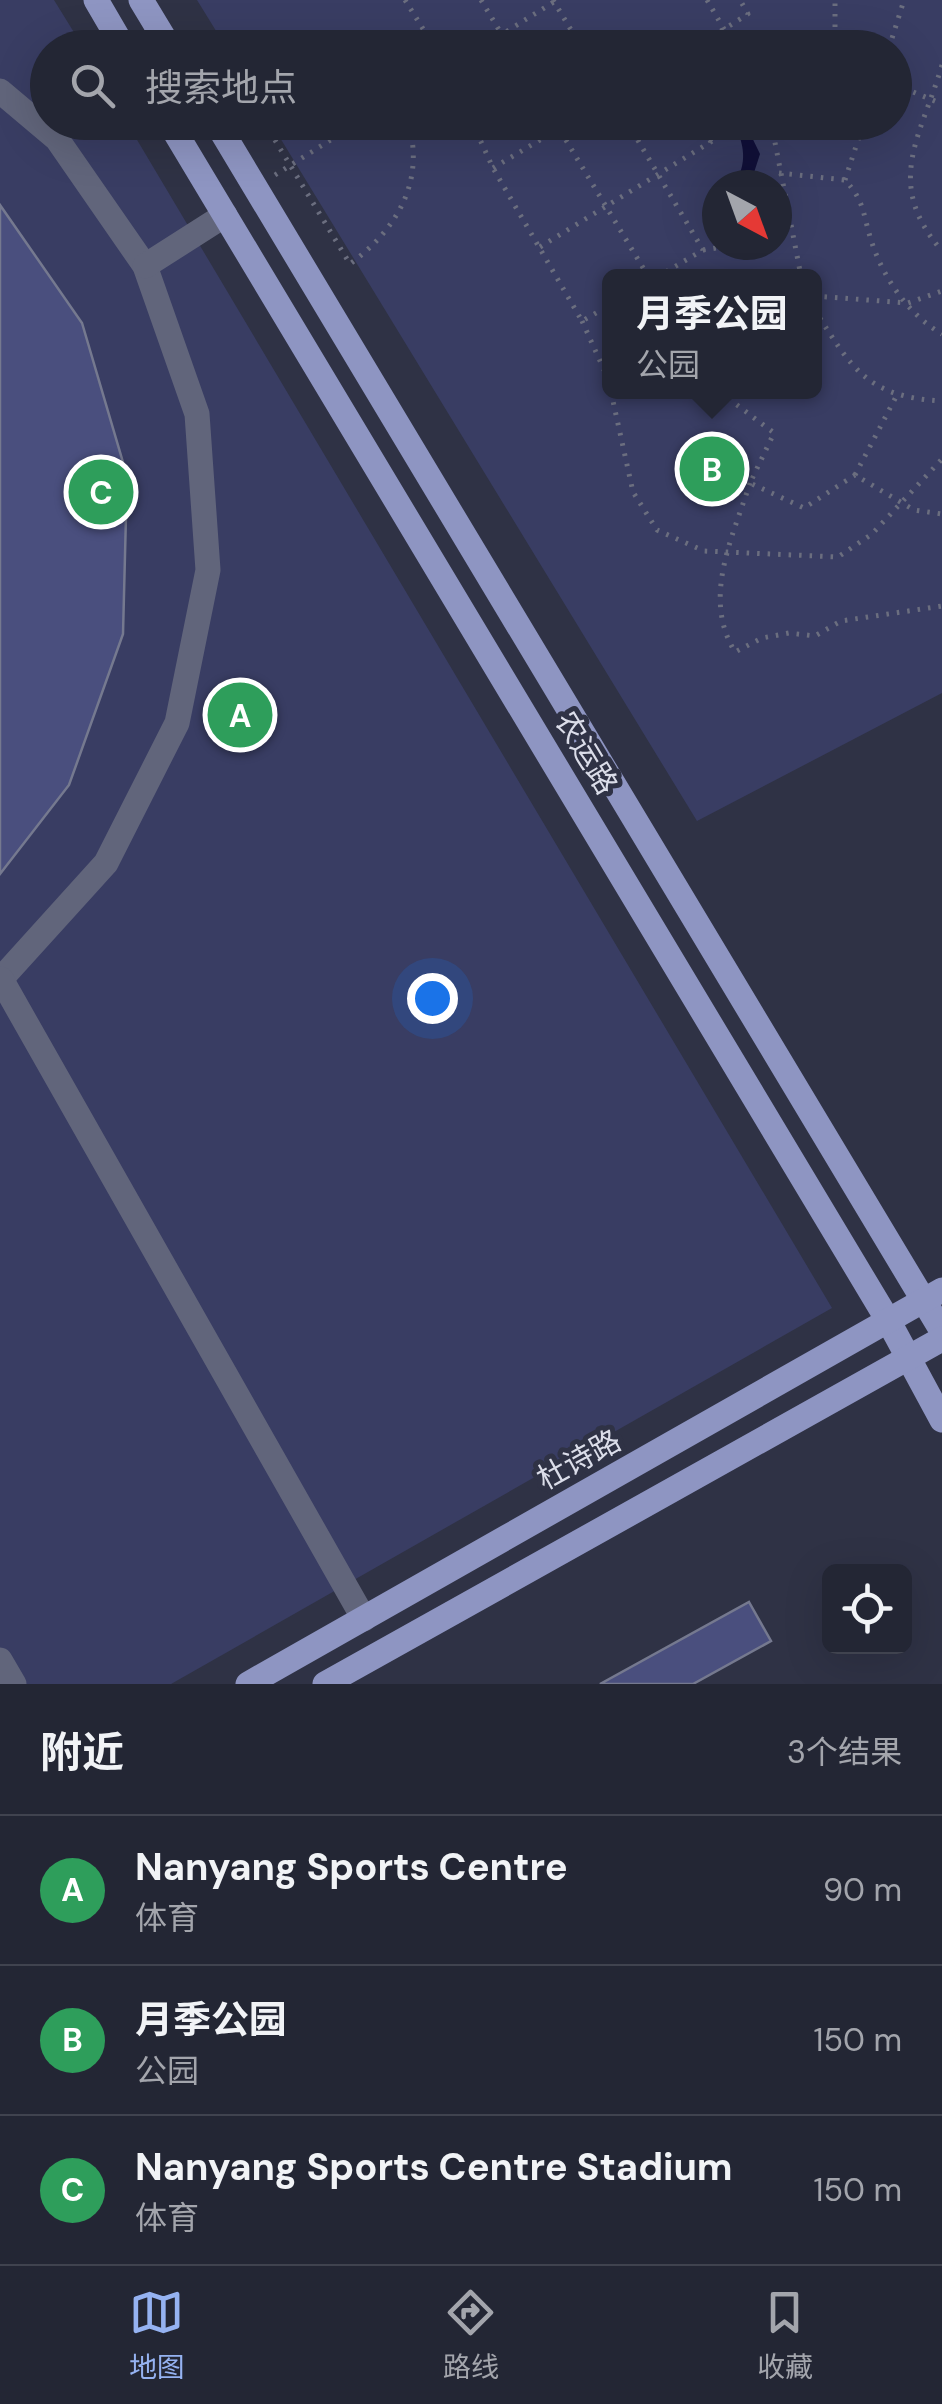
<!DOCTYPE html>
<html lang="zh">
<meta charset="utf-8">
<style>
body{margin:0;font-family:"DM Sans","Noto Sans SC",sans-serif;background:#2f3240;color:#f1f3f6}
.controls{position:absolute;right:30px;bottom:30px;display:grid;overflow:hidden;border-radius:15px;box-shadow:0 10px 40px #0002}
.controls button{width:90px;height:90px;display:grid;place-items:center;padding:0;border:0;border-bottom:2px solid #40434f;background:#232634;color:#f1f3f6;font:50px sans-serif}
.compass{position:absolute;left:702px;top:170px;width:90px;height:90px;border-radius:50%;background:#232634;box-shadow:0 10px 40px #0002;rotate:139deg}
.you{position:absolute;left:432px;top:998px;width:35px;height:35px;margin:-25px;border:8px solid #fff;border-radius:50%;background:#1a73e8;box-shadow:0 0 0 15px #1a73e833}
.badge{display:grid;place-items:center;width:65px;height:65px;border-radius:50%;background:#95b2f1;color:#fff;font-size:32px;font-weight:700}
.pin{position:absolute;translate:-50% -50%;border:5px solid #fff;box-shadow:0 2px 10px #0006}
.popup{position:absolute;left:602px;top:269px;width:220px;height:130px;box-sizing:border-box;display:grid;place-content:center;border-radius:15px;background:#232634;filter:drop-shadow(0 2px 8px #0005);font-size:32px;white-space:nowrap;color:#a3a5ac}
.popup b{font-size:38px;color:#f1f3f6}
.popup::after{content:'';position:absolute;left:50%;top:100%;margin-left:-20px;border:20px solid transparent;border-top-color:#232634}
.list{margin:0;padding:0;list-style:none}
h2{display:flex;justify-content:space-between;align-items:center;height:130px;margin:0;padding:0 40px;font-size:42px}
h2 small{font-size:32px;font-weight:400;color:#a3a5ac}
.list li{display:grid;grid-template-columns:65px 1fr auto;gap:30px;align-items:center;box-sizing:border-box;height:150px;padding:0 40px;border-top:2px solid #40434f}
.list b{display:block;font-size:38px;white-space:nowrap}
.list p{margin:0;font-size:32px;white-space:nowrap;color:#a3a5ac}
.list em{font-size:32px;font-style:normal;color:#a3a5ac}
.icon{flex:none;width:55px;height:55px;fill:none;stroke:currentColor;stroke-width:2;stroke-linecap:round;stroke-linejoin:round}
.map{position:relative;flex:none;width:942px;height:1684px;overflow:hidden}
.search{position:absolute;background:#232634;box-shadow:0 10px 40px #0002;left:30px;right:30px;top:30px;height:110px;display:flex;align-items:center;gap:25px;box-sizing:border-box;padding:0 35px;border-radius:55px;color:#a3a5ac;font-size:38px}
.sheet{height:580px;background:#232634}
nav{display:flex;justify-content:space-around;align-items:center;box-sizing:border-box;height:140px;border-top:2px solid #40434f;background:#232634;font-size:28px;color:#a3a5ac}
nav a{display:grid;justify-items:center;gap:5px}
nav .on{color:#95b2f1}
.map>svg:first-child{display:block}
.green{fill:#393d63;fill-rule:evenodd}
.water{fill:#11103a}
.building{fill:#4a4f7e;stroke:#75798f;stroke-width:2.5}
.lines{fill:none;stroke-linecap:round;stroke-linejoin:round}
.path{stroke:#6b6e7f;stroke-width:5;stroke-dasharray:2.5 8;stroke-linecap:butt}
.minor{stroke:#61657b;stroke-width:25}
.major{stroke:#8e95c2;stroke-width:25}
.labels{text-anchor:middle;stroke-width:10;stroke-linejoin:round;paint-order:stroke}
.street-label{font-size:30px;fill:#dbdde9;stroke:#2f3245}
</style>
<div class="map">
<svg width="942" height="1684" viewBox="0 0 942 1684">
<rect width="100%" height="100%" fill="#2f3245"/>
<g class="green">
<polygon points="0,0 54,0 83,47 48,48 48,122 127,123 832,1308 171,1684 0,1684"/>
<path d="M197,0h745v693l-245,128 -426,-698 623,-1v-74l-668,-1zM717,185h60v60h-60zM610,276h204v116h-204z"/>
</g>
<path class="water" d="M735,123h10l15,31 -10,31h-16c14,-23 10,-38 1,-62z"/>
<g class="building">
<polygon points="0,205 82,323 127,476 123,634 69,785 0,874"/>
<polygon points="749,1602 771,1641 693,1684 600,1684"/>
</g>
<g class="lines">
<g class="path">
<polyline points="405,0 435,48"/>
<polyline points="481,0 510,48"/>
<polyline points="553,0 582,48"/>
<polyline points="707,0 735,48"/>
<polyline points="253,48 300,39 339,48"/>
<polyline points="480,48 557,0"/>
<polyline points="694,48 748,14 740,0"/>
<polyline points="835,48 835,0"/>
<polyline points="889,48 904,0"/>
<path d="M942,65c-21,72 -59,118 0,186"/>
<polyline points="894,84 942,104"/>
<path d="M264,122l86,142c46,-34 76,-82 58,-142"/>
<polyline points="472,122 493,168 582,321 610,305"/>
<polyline points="555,122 648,276"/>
<polyline points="627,122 703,250 659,276"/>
<polyline points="699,122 711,142"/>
<polyline points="771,122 801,276"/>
<polyline points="493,168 570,122"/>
<path d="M779,173l66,7c20,21 18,36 27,63 12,36 37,72 70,91"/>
<polyline points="275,175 359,122"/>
<polyline points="845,180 864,122"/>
<polyline points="540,247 743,122"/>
<polyline points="703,250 736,245"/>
<polyline points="814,296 908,303 942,291"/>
<path d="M814,309c38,59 52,88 128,92"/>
<polyline points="582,321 610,383"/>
<polyline points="611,392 633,492 657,530 704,551 838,557 872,534 942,459"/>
<polyline points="720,392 774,433 750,483 804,508 855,475 914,510 942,514"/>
<polyline points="855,475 898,393"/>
<path d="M750,483c-18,56 -48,115 -15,169l27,-14 27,-5 26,3 26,-15 101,-15"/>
</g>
<g class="minor">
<polyline points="0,91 57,139 145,266 197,414 208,570 177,723 106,863 0,980"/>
<polyline points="145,266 225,215"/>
<polyline points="1,979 364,1619"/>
<polyline points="0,1660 14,1684"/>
</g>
<g class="major">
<polyline points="96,0 124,48"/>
<polyline points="141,0 170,48"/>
<polyline points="169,122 889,1322 942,1420"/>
<polyline points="216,122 942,1331"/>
<polyline points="248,1684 942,1290"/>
<polyline points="325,1684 942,1339"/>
</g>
</g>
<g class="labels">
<g class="street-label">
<text transform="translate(586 753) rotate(59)" y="10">农运路</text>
<text transform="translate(579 1460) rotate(-29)" y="10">杜诗路</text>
</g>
</g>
</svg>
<div class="controls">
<button><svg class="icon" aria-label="locate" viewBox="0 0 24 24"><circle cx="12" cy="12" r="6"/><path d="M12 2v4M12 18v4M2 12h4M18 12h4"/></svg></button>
</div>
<svg class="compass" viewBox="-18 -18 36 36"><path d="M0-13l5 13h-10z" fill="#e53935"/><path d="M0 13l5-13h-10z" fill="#a3a5ac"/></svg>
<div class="you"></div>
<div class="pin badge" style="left:240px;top:715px;background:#2e9e5b">A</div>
<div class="pin badge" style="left:712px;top:469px;background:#2e9e5b">B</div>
<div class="popup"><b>月季公园</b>公园</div>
<div class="pin badge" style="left:101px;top:492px;background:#2e9e5b">C</div>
<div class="search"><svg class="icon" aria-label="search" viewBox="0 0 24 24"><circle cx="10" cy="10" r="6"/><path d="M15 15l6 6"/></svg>搜索地点</div>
</div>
<section class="sheet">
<h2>附近<small>3个结果</small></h2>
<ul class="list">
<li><span class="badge" style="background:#2e9e5b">A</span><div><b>Nanyang Sports Centre</b><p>体育</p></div><em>90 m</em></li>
<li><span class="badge" style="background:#2e9e5b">B</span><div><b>月季公园</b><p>公园</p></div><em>150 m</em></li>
<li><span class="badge" style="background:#2e9e5b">C</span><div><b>Nanyang Sports Centre Stadium</b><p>体育</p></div><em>150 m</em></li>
</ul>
</section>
<nav>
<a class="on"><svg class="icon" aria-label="map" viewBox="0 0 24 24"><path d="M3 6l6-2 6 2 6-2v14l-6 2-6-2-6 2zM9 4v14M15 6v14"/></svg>地图</a>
<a><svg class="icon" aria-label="directions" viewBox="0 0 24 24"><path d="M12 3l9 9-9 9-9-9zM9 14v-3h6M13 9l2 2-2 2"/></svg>路线</a>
<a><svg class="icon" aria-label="saved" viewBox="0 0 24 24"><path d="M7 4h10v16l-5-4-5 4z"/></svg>收藏</a>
</nav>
